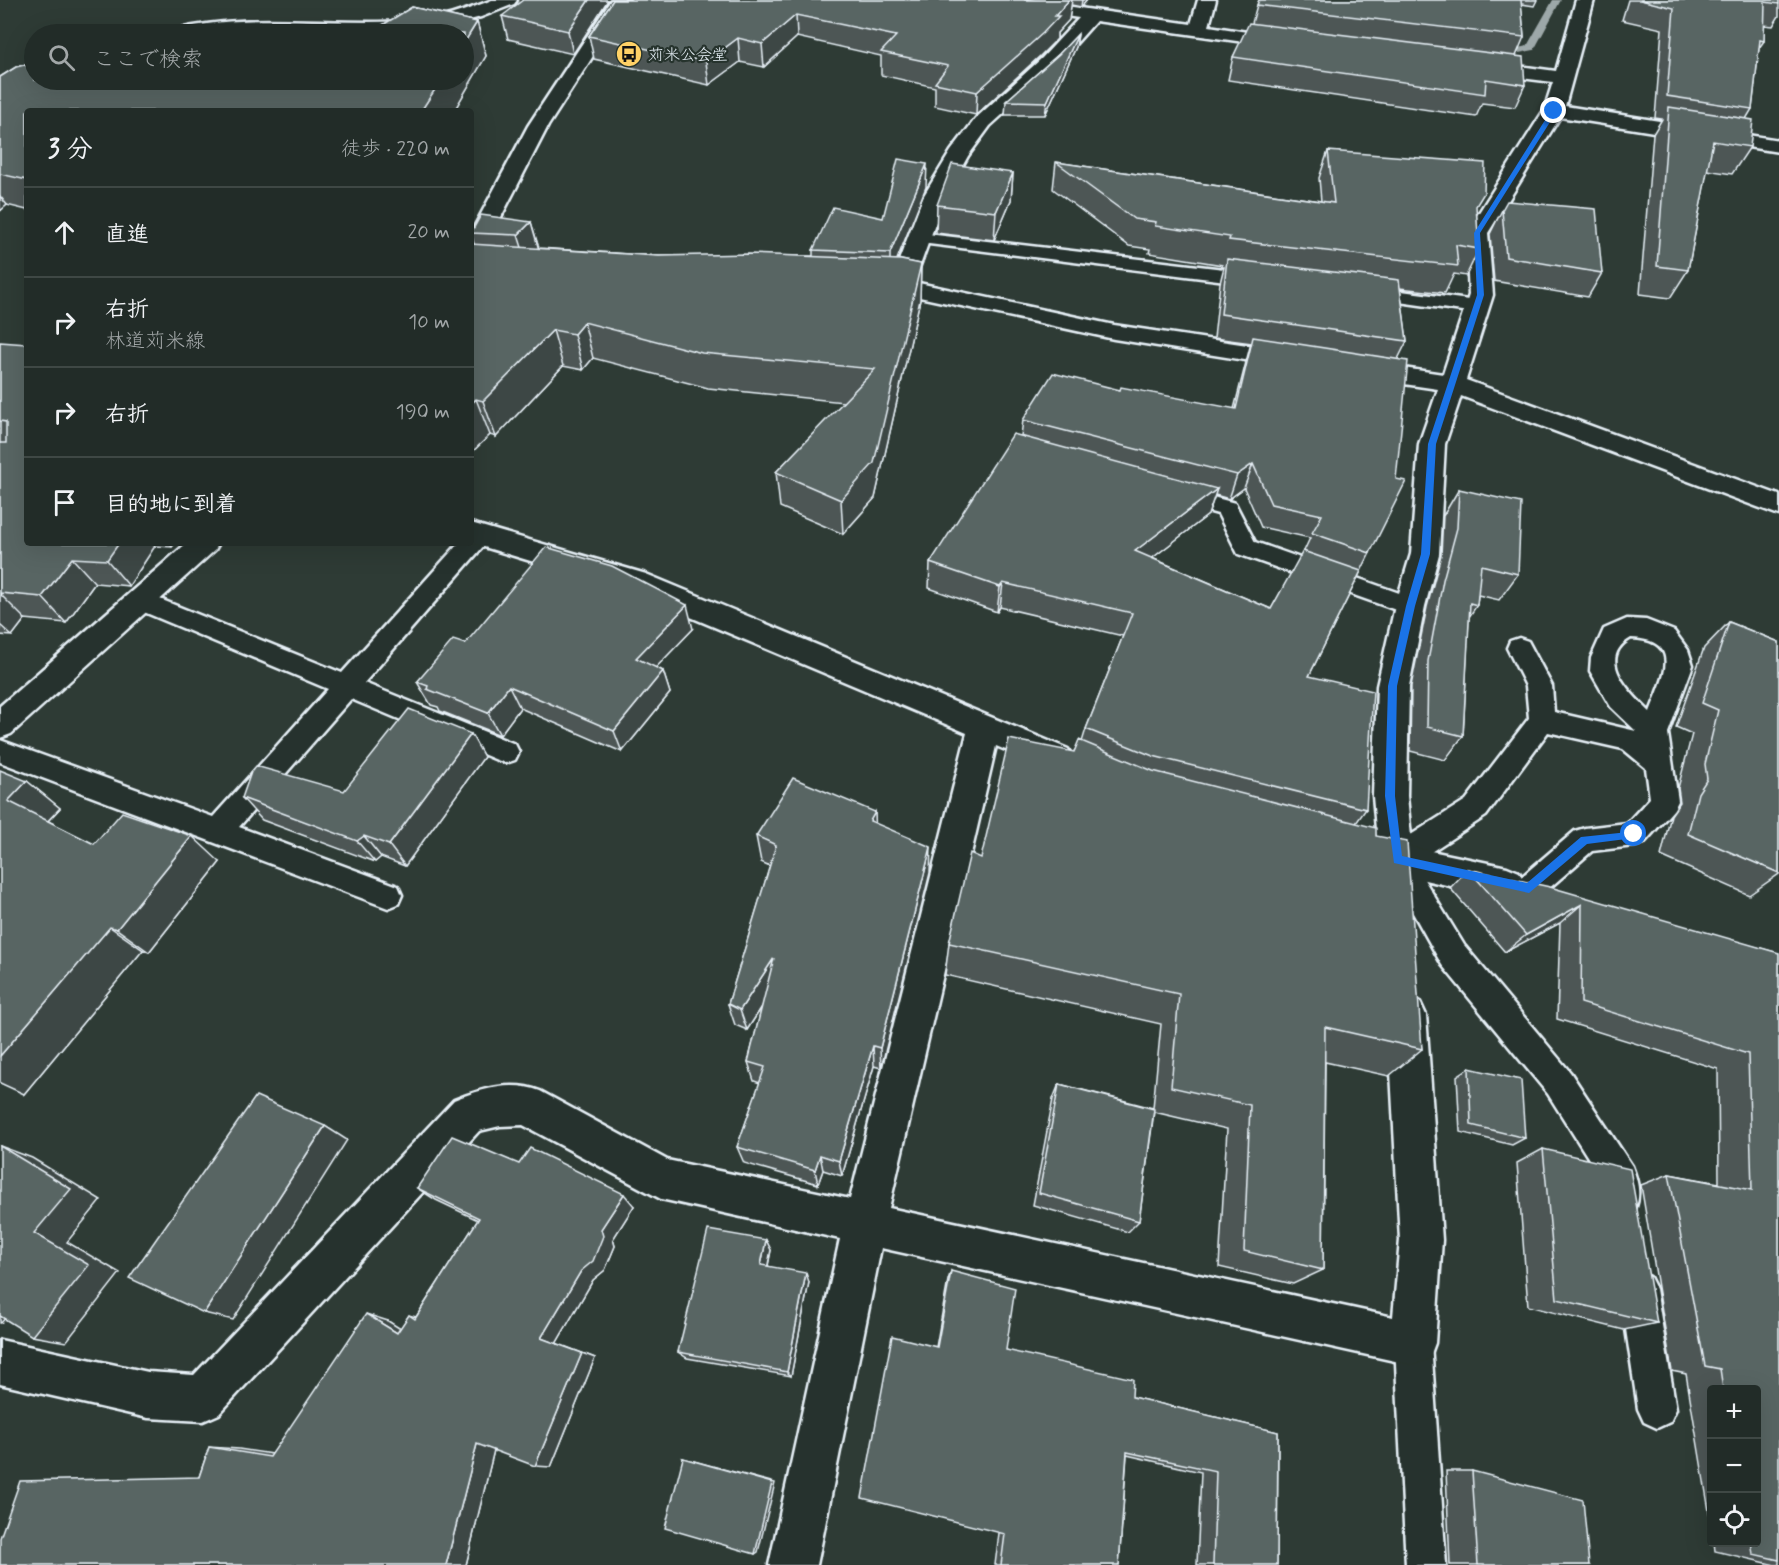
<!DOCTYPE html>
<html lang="ja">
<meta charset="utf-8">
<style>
body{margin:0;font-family:Mynerve,"Klee One",sans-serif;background:#2e3834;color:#f1f3f6}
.controls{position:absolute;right:18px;bottom:18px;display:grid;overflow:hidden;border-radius:6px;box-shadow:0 6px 24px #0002}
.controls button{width:54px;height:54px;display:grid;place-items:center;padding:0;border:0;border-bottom:2px solid #3f4845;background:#222c28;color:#f1f3f6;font:30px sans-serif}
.stop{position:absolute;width:18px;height:18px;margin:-14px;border:4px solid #1a73e8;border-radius:50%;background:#fff}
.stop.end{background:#1a73e8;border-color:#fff;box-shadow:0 2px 6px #0008}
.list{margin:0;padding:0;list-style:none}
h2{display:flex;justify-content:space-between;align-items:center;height:78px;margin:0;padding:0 24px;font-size:26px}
h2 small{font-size:20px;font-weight:400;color:#a2a7a8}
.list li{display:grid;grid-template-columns:39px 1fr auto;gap:18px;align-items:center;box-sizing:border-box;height:90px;padding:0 24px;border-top:2px solid #3f4845}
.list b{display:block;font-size:22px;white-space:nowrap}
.list p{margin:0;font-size:20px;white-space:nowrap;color:#a2a7a8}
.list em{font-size:20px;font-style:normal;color:#a2a7a8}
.icon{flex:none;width:33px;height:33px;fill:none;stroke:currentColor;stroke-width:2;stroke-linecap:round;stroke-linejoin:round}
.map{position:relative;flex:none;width:1779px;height:1565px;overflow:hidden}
.search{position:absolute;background:#222c28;box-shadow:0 6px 24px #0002;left:24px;top:24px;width:450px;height:66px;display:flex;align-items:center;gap:15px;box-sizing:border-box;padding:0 21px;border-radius:33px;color:#a2a7a8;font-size:22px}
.panel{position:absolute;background:#222c28;box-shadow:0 6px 24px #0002;left:24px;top:108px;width:450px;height:438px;border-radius:6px}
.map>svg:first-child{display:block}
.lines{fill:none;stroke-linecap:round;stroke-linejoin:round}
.stream{fill:#9da8a9;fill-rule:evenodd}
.lane-casing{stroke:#e8f1f8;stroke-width:5}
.street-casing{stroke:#e8f1f8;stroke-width:5}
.lane{fill:#26332d;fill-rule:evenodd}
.street{fill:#26332d;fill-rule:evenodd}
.wall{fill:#4d5755;stroke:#e8f1f8;stroke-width:1.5;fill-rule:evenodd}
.shaded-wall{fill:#3e4745;stroke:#e8f1f8;stroke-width:1.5}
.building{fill:#596563;stroke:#e8f1f8;stroke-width:1.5}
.route{fill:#1a73e8}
.labels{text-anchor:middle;stroke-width:4.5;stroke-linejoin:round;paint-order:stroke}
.far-poi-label{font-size:16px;fill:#e8f1f8;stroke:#26332d;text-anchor:start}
</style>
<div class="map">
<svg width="1779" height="1565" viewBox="0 0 1779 1565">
<rect width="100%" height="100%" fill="#2e3b35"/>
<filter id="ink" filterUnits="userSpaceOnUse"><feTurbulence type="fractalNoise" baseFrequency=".0167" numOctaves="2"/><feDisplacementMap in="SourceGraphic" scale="12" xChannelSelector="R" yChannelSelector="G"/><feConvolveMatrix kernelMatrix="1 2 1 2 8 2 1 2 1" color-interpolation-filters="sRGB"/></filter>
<g filter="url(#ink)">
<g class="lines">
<polygon class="stream" points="1553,0 1561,0 1534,50 1493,58 1493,54 1527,46"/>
<g class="lane-casing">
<g id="lane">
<polygon points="919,233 1258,273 1265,275 1267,279 1265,283 1258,285 913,242 910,238 913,234"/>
<polygon points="1364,286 1476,301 1483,303 1486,307 1483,311 1476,313 1357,296 1354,292 1357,288"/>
<polygon points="1176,487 1235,503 1255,542 1419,600 1422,606 1419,612 1410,615 1238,554 1218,514 1168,500 1165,495 1168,490"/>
<polygon points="479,528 487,530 490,536 487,542 364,683 515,744 519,752 515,760 506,763 497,760 351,699 239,827 398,886 402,895 398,904 388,908 0,762 0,740 213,817 328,689 132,607 129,601 132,595 141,592 150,595 342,673 459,543 471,543 471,530"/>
<path d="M1627,619l19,1 28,11 14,19 5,15 -25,68 10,68 -4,8 -30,34 -10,3 -42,5 -53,46 -10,4 -10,-4 -4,-9 4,-9 56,-48 10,-3 42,-5 23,-25 -4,-30 -23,-19 -75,-17 -62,84 -72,47 50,82 106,127 62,94c6,16 9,28 3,44l-12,5 -12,-5 -7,-27 -56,-89 -106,-129 -59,-106 4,-9 79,-50 63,-82 -3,-32 -19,-38 3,-7 9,-3 9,3 24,45 2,26 82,19 -25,-24 -21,-36 1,-13 13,-29zM1631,638c55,2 31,42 19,74 -19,-18 -56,-53 -19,-74z"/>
<polygon points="1638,1271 1650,1277 1656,1289 1676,1409 1670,1422 1657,1428 1644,1422 1638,1409 1620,1289 1626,1277"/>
<polygon points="1413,1325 1426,1330 1431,1343 1446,1565 1406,1565 1395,1343 1400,1330"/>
</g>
</g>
<g class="street-casing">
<g id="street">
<path d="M492,0h25l-3,4 -33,13 -42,11 -49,5 -218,1 3,-4c84,-21 174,0 261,-12 19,-3 38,-11 56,-18z"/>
<polygon points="611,0 629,0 548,126 482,254 479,259 471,261 471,233 528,126"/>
<polygon points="979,0 1024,0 1191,24 1198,0 1216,0 1209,26 1286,38 1292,39 1295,43 1292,47 1286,48 1096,21 1056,66 990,126 968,156 945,197 914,282 1114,325 1294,352 1303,355 1306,360 1303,365 1294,368 1114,339 901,293 868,290 864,285 868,280 892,279 923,197 951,151 976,118 1042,58 1079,18 988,5 982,4"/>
<polygon points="1576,0 1594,0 1565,106 1779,140 1779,152 1560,117 1488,233 1493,295 1466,380 1779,495 1779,515 1461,396 1445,444 1439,554 1425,606 1409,686 1407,796 1412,847 1507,867 1519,872 1525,883 1519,894 1507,899 1416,878 1411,894 1399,899 1387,894 1381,883 1380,871 1366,866 1361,855 1366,844 1377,840 1373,796 1377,686 1395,606 1411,554 1419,444 1438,389 1363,378 1354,376 1351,370 1354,364 1363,362 1443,374 1469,295 1466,233 1544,110 1553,82 1480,73 1473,71 1471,67 1473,63 1480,61 1556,71"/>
<path d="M471,523l175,51 422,175 5,9 -5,9 -11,4 -61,-25 -107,462 504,109 7,-77 -12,-225 6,-13 13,-5 13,5 6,13 16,225 -7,103 -6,16 -16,6 -532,-117 -64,317h-48l71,-326 -179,-40 -138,-74 -23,1 -21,5 -260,283 -16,7 -55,-3 -148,-34v-44l148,32 46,3 260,-275c27,-11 58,-20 86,-9l127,69 183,39 117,-466 -341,-143 -155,-47z"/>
<polygon points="187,543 219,543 215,550 11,734 0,738 0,706"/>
</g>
</g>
<use href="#lane" class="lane"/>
<use href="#street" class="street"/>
</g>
<g class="wall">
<polygon points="608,0 573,54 508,39 502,16"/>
<polygon points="613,0 1087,0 1081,7 1071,5 1069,20 1057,33 1057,39 1040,56 976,115 935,106 935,87 881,75 881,56 797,37 764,67 740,62 709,85 594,59 589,36"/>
<polygon points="1259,0 1537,0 1534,6 1521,4 1524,37 1516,56 1525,85 1515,107 1482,103 1476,117 1228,80 1233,57 1252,23 1257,5"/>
<polygon points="1628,0 1779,0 1779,16 1773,26 1764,25 1764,41 1759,48 1752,109 1746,119 1750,147 1732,174 1707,170 1688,270 1670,298 1640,294 1653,134 1662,119 1655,118 1662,29 1622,20"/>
<polygon points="412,7 477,22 486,56 454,111 27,111 27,210 7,205 0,211 0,77 16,67 24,65 34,68 34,80 96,80 130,86 140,80 464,80 464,34 368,34"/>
<polygon points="1078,34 1076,47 1045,115 1005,115 1006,101 1059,54"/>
<path d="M1328,151l148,59 3,39 -13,27 -12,-2 -9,19 -45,-5 7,53 -9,18 -28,194 -61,123 57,133 -10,14 20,13 46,213 -33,27 -64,-14 -2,208 -30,14 -74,-17 8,-138 -73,-17 -15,109 -11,11 -95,-27 20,-106 6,-15 94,24 8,-84 -216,-49 4,-32 32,-85 101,-116 4,-13 37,-93 -123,-29 -3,5 -68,-24 1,-25 91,-127 2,-16 97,-30 114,19 12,-47 5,-19 -37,-5 6,-55 4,-16h-2v-2l-73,-12 1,-4 -21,-3 -76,-57 3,-27 265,39 -2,-23zM1244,488l17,39 49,11 -6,13 -33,58 -119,-51 56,-43 7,-20 14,4z"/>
<polygon points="1013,173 1011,200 994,240 936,233 937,205"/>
<polygon points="926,187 897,259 921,264 920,300 875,498 843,534 780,507 776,472 844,402 708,388 593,358 583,370 563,366 496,437 490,435 471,453 474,244 471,232 531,222 539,248 659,256 813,256 813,250 883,218"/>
<polygon points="1502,210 1602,273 1588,297 1494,281 1490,234"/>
<polygon points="0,342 27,543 175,543 172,547 155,546 129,586 95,583 66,623 25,619 12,636 0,635"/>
<polygon points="1459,489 1518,574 1499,600 1478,595 1477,605 1469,617 1463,736 1445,760 1410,751 1411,686 1427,607 1441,555 1443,516"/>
<polygon points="1729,622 1779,642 1779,874 1749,895 1661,856 1671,815 1680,802 1678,788 1692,734 1676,727 1704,648"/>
<polygon points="693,629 656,667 663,671 670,693 622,752 520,708 500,735 440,711 438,707 431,705 417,682"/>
<polygon points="471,734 484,757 405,866 381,857 375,862 262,820 242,798 344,791"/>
<polygon points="27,781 60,808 48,821 94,844 220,862 149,952 143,950 24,1094"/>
<polygon points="875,812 875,823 930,873 881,1068 874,1066 842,1176 823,1170 818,1184 744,1163 737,1147 760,1083 754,1081 748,1062 762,1007 747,1030 735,1025 728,1004 770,866 761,862 756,836"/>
<polygon points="1468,869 1779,953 1779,1565 1775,1565 1715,1551 1714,1542 1756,1542 1756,1389 1712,1389 1712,1529 1686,1374 1672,1371 1641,1185 1669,1174 1719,1183 1718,1069 1557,1019 1560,923 1505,952 1450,888"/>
<polygon points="1469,1068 1525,1138 1512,1145 1460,1132 1457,1076"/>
<polygon points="1543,1149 1657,1323 1624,1330 1528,1306 1517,1163"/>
<polygon points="519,1164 634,1206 613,1239 615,1246 605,1270 593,1280 556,1343 595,1358 551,1467 494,1450 466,1565 0,1565 199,1477 209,1447 239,1449 272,1454 388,1321 400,1329 409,1315 416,1317 478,1220 436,1200 417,1188"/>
<polygon points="766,1240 771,1250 768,1266 809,1282 791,1376 687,1358 678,1352"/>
<polygon points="951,1271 1006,1350 1132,1397 1278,1432 1277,1565 1197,1565 1201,1472 1127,1455 1119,1565 995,1565 999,1533 936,1347 948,1280"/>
<polygon points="1446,1471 1472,1471 1589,1565 1450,1565"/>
</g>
<g class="shaded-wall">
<polygon points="589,0 608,0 573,54 568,31"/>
<polygon points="1069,0 1072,0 1069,20 1057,33 1057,39 1040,56 976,115 977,92 1055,16"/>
<polygon points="1082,0 1087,0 1081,7"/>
<polygon points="796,15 797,37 764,67 762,44"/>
<polygon points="477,22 486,56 454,111 421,111 441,80 464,80 464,43"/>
<polygon points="1078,34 1076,47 1045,115 1047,102"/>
<polygon points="738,38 740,62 709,85 706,62"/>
<polygon points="927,164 926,187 890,277 890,253"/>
<polygon points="1013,173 1011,200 994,240 996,212"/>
<polygon points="0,196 7,205 0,211"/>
<polygon points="531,222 539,250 527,263 518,235"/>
<polygon points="921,264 920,300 875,498 843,534 841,500"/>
<polygon points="584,322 593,358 583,370 574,334"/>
<polygon points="553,330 563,366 496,437 483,401"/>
<polygon points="476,399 490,435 471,453 471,404"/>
<polygon points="1253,464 1244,488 1229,499 1237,475"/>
<polygon points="1217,489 1208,515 1129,576 1135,551"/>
<polygon points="119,543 153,543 155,546 129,586 107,560"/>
<polygon points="169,543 175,543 172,547"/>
<polygon points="72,558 95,583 66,623 42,597"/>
<polygon points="1003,583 1000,607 997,612 1000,587"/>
<polygon points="0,594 25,619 12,636 0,625"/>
<polygon points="687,605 693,629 643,681 636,658"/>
<polygon points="663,671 670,693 622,752 614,731"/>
<polygon points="509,686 520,708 500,735 488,713"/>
<polygon points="471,734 484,757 405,866 389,845"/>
<polygon points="27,781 60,808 42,827 8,801"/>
<polygon points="875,812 876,839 870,821"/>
<polygon points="192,836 220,862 149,952 117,929"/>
<polygon points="364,836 381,857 375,862 357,841"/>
<polygon points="931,847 930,873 881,1068 880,1048"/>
<polygon points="1582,904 1560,923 1505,952 1526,935"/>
<polygon points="110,927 143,950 24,1094 0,1083 0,1056"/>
<polygon points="774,958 779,980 747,1030 740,1010"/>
<polygon points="873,1046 874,1066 842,1176 839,1161"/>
<polygon points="325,1126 347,1140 233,1320 204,1313"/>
<polygon points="0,1146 32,1158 101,1200 67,1242 120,1273 66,1342 32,1336 34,1233"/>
<polygon points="820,1155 823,1170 818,1184 815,1170"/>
<polygon points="624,1194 634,1206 613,1239 615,1246 605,1270 593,1280 556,1344 541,1338 581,1271 601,1229"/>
<polygon points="766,1240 771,1250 766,1274 761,1265"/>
<polygon points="806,1273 809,1282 791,1376 787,1372"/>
<polygon points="0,1306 13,1309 1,1323 0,1323"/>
<polygon points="366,1314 388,1321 418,1340 397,1333"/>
<polygon points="582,1353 595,1358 551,1467 535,1466"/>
<polygon points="477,1444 495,1446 466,1565 446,1565"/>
<polygon points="683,1458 775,1483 758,1552 755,1554"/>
</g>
<g class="building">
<polygon points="523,0 589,0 568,31 502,16"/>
<polygon points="613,0 1069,0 1055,16 1059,16 1043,33 977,92 935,83 948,66 881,52 896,36 796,15 762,44 738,38 706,62 589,36"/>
<polygon points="1259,0 1521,0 1524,37 1257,5"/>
<polygon points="1640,0 1779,0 1779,4 1765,2 1764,41 1760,40 1752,109 1667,96 1674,8"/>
<polygon points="412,7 477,22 464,43 464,34 368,34"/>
<polygon points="1249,23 1523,57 1525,85 1486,79 1485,94 1233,57"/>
<polygon points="1078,34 1047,102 1006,101 1059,54"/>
<polygon points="24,65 34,68 34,80 96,80 130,86 140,80 441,80 421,111 27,111 27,180 0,174 0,77 16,67"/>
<polygon points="1669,107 1753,120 1750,147 1713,141 1688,270 1657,266"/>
<polygon points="1328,151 1485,163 1484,193 1476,206 1479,249 1456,245 1458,266 1229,240 1230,237 1155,226 1156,222 1134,219 1056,162 1334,203"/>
<polygon points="898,159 927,164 890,253 813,250 833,207 883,218"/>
<polygon points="952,164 1013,173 996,212 937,205"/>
<polygon points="1507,201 1596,209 1602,273 1506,257 1502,210"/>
<polygon points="481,215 531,222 518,235 471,233"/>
<polygon points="471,244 659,256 749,254 901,260 921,264 874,463 841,500 776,472 875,369 702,353 584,322 574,334 553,330 483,401 476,399 471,404"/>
<polygon points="1227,259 1399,280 1407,341 1221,314"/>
<polygon points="1253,337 1408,361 1396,479 1406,481 1370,553 1312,533 1322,515 1271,504 1253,464 1237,475 1023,420 1053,373 1120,390 1121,387 1236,409"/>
<polygon points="0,342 27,344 27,543 119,543 107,560 72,558 42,597 0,593 0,443 6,443 6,422 0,421"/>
<polygon points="1013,434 1217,489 1135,551 1271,609 1303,551 1361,571 1309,676 1373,691 1366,809 1153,756 1086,729 1132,613 1003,583 1000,587 930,563"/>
<polygon points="1459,489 1521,503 1518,574 1481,565 1477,605 1470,603 1463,736 1427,727 1428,661 1443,580 1457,528"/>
<polygon points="546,547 612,566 687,605 636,658 663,671 614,731 509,686 488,713 427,689 428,686 417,682 453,640 465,644"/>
<polygon points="1729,622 1779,642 1779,873 1688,834 1698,793 1707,779 1705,764 1718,710 1702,703"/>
<polygon points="409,709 471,734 389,845 364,836 357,841 242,798 251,772 256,766 344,791"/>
<polygon points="1009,739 1074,752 1079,740 1153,771 1376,828 1376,836 1407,842 1422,1049 1325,1027 1323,1270 1244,1251 1250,1105 1171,1087 1179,994 949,943 970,853 981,858"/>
<polygon points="0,770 27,781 8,801 94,844 122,812 192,836 117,929 110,927 0,1056"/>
<polygon points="793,778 875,812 870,821 931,847 880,1048 873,1046 839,1161 820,1155 815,1170 737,1147 765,1067 748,1062 774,958 740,1010 728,1004 776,845 756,836"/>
<polygon points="1468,869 1550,887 1779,953 1779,1560 1753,1554 1751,1542 1756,1542 1756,1389 1723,1389 1720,1369 1705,1366 1669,1174 1752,1190 1748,1054 1581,1003 1582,904 1526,935"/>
<polygon points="1469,1068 1521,1080 1525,1138 1471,1125"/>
<polygon points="1059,1084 1154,1109 1139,1221 1039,1193"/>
<polygon points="256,1096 325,1126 204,1313 129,1278"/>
<polygon points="452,1136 519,1164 530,1148 624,1194 601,1229 603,1236 593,1261 581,1271 541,1338 582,1353 535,1466 477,1444 446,1565 0,1565 0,1538 20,1481 199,1477 209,1447 270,1457 366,1314 397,1333 409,1315 415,1319 479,1218 417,1188"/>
<polygon points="0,1146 71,1189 34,1233 89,1265 32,1336 0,1316"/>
<polygon points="1543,1149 1630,1169 1657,1323 1557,1299"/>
<polygon points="708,1230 766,1240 761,1265 806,1273 787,1372 678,1352"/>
<polygon points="951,1271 1015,1288 1006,1350 1133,1379 1132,1397 1278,1432 1277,1565 1213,1565 1216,1471 1127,1452 1119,1565 1001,1565 1005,1534 862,1498 892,1336 937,1347"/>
<polygon points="683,1458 772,1483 755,1554 665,1528"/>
<polygon points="1472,1471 1583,1500 1589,1565 1478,1565"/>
</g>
</g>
<polygon class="route" points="1552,109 1557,111 1480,233 1484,295 1436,444 1430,554 1415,606 1397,686 1395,796 1402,856 1527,883 1581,837 1638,831 1639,834 1634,838 1587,844 1529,893 1394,863 1385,796 1388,686 1406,606 1421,554 1428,444 1477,295 1474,233"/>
<defs>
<g id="bus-disc" transform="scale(1.35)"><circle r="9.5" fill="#ffd166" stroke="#26332d"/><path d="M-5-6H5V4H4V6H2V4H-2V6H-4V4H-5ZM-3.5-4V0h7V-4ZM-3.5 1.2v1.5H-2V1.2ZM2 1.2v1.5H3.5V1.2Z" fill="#111"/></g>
</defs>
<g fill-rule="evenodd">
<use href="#bus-disc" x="629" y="54"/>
</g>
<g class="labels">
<g class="far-poi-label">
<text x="648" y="60">苅米公会堂</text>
</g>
</g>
</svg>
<div class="controls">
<button>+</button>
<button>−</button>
<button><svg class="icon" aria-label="locate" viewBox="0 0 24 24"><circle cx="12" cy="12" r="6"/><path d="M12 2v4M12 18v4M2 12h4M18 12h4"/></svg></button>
</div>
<div class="stop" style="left:1634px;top:834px"></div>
<div class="stop end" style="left:1554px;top:111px"></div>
<div class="search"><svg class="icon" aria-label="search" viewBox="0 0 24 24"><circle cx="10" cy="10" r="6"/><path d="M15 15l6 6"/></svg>ここで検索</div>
<section class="panel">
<h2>3 分<small>徒歩 · 220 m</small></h2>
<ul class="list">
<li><svg class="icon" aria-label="ahead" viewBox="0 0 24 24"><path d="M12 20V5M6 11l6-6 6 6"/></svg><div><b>直進</b></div><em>20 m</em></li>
<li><svg class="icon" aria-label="right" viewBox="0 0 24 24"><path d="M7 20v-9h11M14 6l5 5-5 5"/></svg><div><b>右折</b><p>林道苅米線</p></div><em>10 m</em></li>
<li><svg class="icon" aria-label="right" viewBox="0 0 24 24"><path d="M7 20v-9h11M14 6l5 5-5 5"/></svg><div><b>右折</b></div><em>190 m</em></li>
<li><svg class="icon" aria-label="arrive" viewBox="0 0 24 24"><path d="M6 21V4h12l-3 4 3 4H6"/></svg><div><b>目的地に到着</b></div></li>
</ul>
</section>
</div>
